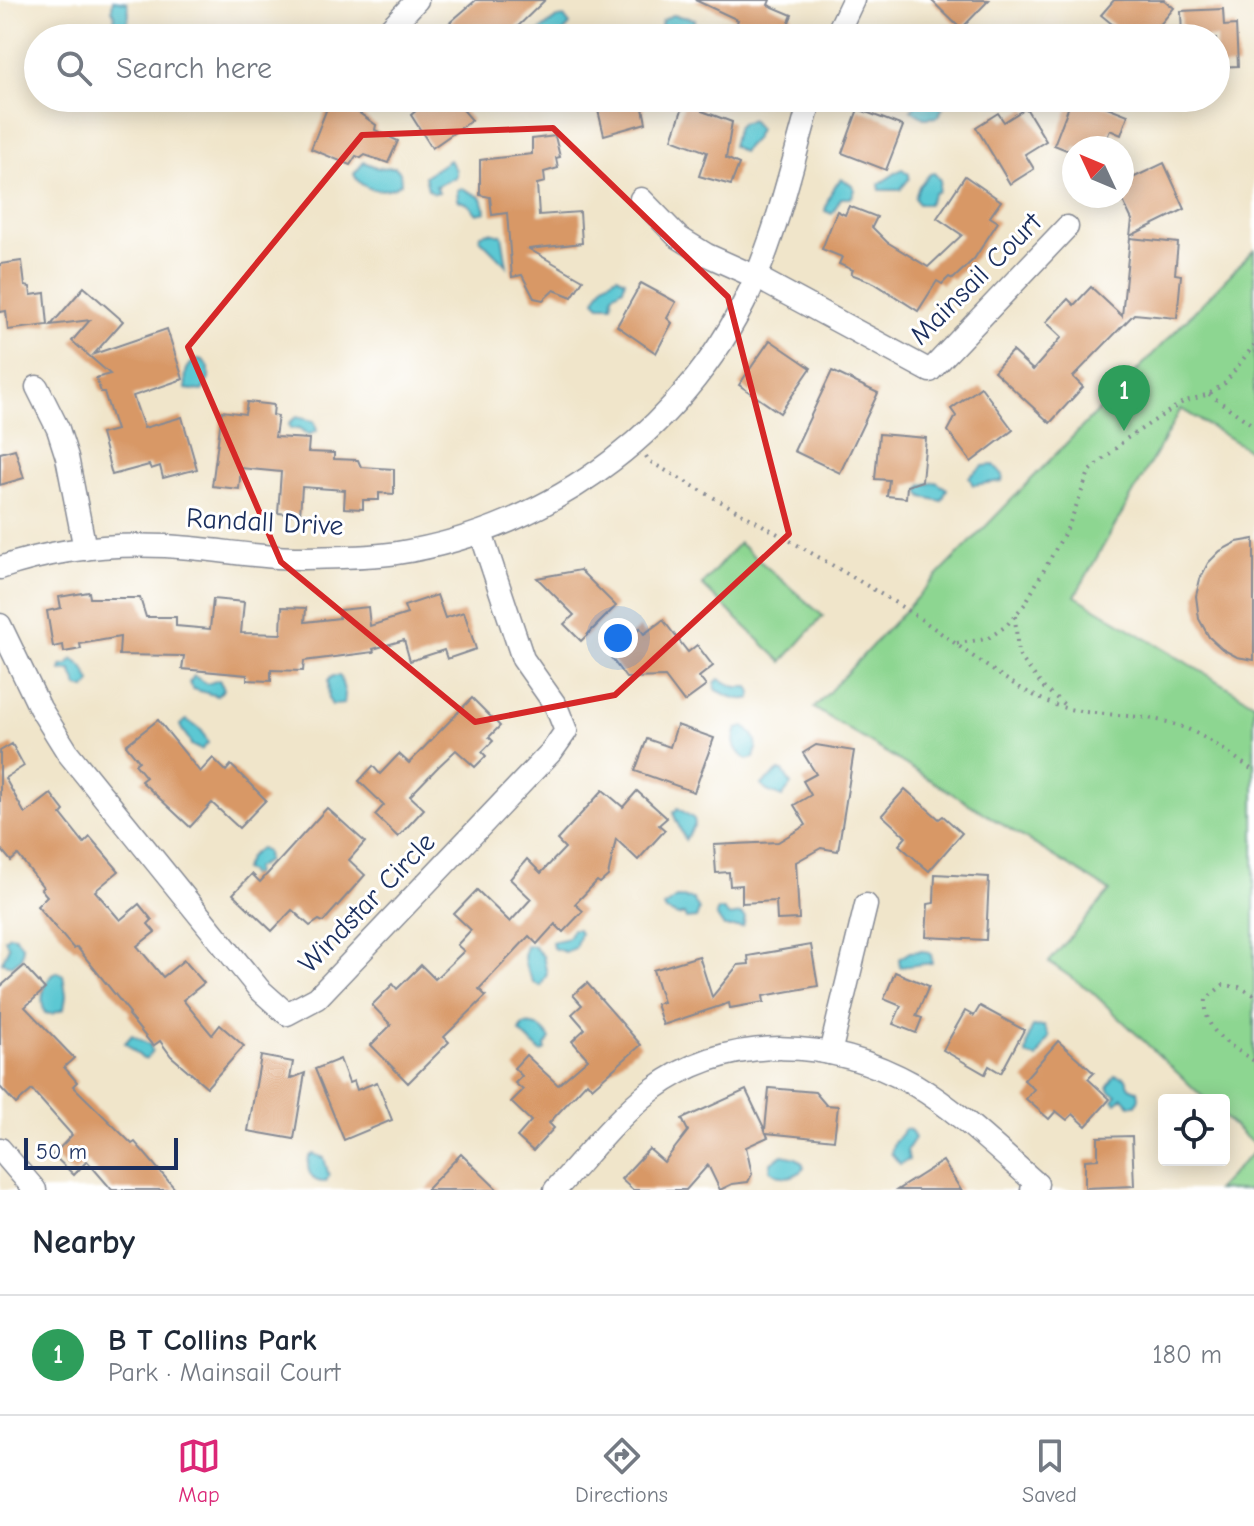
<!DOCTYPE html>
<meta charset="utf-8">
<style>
body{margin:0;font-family:"Comic Neue",sans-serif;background:#f2f2f3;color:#1f2937}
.controls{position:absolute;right:24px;bottom:24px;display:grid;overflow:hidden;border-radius:8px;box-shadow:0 4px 20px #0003}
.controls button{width:72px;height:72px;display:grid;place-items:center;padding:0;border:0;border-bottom:2px solid #e0e1e3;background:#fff;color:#1f2937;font:40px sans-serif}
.compass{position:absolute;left:1062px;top:136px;width:72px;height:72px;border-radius:50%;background:#fff;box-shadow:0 4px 20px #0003;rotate:314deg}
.scale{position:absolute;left:24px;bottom:20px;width:154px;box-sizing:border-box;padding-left:8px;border:4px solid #1b2f5e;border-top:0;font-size:22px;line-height:28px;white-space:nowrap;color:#1b2f5e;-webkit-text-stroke:6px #fff;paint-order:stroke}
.you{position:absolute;left:618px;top:638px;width:28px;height:28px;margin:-20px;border:6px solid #fff;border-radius:50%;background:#1a73e8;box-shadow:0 0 0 12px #1a73e833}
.badge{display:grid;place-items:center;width:52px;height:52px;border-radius:50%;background:#db2777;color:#fff;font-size:26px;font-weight:700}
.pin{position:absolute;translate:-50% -66px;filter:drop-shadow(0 2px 4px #0008)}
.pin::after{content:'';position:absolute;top:42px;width:28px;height:24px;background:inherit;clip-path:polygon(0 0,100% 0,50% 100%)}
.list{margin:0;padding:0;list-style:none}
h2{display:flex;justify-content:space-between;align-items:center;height:104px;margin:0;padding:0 32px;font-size:34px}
h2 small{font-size:26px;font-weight:400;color:#747a83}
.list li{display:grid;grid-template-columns:52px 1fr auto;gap:24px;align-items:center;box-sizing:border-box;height:120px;padding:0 32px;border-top:2px solid #e0e1e3}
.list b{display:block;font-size:30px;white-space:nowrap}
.list p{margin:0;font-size:26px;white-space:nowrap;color:#747a83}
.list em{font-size:26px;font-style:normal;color:#747a83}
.icon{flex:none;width:44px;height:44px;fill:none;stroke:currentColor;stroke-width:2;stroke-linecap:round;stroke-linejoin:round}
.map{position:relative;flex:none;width:1254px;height:1190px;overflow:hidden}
.search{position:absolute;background:#fff;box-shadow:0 4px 20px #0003;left:24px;right:24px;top:24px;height:88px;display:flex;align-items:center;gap:20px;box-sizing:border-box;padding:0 28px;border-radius:44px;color:#747a83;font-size:30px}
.sheet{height:224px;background:#fff}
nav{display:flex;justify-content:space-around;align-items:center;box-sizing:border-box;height:112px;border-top:2px solid #e0e1e3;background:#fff;font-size:22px;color:#747a83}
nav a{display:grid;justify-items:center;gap:4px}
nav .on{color:#db2777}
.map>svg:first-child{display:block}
.green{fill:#8dd691;stroke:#548278;stroke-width:2}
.water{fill:#5cc8d3;stroke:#3c7c98;stroke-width:2}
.building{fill:#d89866}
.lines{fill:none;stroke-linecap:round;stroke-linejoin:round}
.minor-casing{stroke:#868a94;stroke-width:25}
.path{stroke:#868a94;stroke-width:4;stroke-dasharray:2 6;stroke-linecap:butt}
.minor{stroke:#fff;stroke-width:22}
.marked{fill:none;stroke:#d62828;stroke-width:6;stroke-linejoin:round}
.labels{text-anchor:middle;stroke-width:6;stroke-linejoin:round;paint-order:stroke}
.street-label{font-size:28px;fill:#1b2f5e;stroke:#fff}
</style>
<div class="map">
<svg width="1254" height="1190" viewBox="0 0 1254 1190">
<rect width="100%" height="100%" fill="#fff"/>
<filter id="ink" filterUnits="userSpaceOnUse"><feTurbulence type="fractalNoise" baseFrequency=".0125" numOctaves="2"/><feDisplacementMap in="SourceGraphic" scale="16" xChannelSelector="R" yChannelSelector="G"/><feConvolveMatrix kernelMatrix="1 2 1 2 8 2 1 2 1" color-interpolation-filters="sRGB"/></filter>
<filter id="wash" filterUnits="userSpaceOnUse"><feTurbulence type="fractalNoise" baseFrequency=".006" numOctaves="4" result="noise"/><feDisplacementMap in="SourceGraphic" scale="32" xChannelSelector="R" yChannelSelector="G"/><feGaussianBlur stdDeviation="1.8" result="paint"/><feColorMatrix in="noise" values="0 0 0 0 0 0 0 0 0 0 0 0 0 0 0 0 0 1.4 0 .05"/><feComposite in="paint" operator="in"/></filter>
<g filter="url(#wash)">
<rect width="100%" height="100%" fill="#f0e5ca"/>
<g class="green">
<polygon points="1254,250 1254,453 1181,409 1075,596 1254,703 1254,1145 1224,1117 1224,1100 1206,1100 1091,991 1049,962 1110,891 814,708 921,593"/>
<polygon points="739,543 823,616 782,662 702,585"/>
<polygon points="1254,1151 1254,1190 1216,1190"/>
</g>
<g class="water">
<path d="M113,0l14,2c4,14 2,21 -9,30l-6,-3 3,-13 -3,-7z"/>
<polygon points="672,15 695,19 694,28 685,34 676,29 669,34 660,32 662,21"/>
<polygon points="564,17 570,25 558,38 536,38 537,33 557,18"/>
<polygon points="924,99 934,100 943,108 937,117 924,118 911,110 916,104"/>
<polygon points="751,120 759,129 754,139 742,152 732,146 737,127 741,123"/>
<polygon points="449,160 456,170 456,177 436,186 439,192 434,193 428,189 425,176"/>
<path d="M364,162l14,6 17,-1 5,5 1,11c-14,11 -40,9 -47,-9z"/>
<polygon points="902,169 909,174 909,179 900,190 880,190 879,184"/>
<polygon points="934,173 940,180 938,191 934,193 928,204 918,204 915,198 919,186 930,174"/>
<path d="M841,179l10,5 4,6 -4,8h-10l-9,16 -7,-3c3,-13 6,-22 16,-32z"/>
<polygon points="462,188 482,198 486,212 477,214 468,204 458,200 457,190"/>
<polygon points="490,232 502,235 507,266 480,239 481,234"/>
<polygon points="617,276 625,280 623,288 613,294 612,305 600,305 595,300 604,284"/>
<path d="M197,359l6,1 6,8v11l-7,12 -16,-2c-1,-14 -2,-22 11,-30z"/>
<polygon points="296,417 314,421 317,431 308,435 299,428 290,429 289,423"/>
<polygon points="994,465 1003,475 1002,481 973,485 969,477 983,466"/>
<polygon points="936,482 947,489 942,501 923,497 919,492 922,485"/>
<polygon points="73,659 83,667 91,682 86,689 78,687 71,670 61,671 61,666 68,665"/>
<polygon points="194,676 207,684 219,680 224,689 217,696 193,689 189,683"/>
<polygon points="333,676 340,676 345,694 344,704 332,705 329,700 328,680"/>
<path d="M719,679l17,8h13l3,5 -1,6c-12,4 -25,-3 -36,-9v-6z"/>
<path d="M187,720l15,11 6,12 -7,7 -10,-5c-1,-8 -9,-12 -11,-20z"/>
<path d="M744,727c13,9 15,16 10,31l-7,2c-12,-9 -16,-17 -10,-31z"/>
<polygon points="779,771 783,771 791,785 782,797 767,791 761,785"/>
<polygon points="678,808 694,819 695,824 685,840 673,813"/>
<polygon points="260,848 266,852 267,861 255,868 254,876 250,876 249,872 243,870 249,857"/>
<polygon points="676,898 693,899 699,910 696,918 686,919 684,914 678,916 666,911 664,907"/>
<polygon points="718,910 724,910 729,916 741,914 745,918 743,927 724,927 716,915"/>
<path d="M572,929h6l2,4 -5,15 -10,4 -12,-4 -1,-6c10,-3 17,-1 20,-13z"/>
<polygon points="9,935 15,936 23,947 21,958 12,965 2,962 9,947 5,939"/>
<path d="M526,946h7l10,10 4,18 -6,12 -7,-3c-7,-13 -13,-21 -8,-37z"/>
<polygon points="923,951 931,954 932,963 900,967 899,959 910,952"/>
<path d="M57,972l6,3 3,20 -2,14 -12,5 -7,-1c-6,-14 -1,-34 12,-41z"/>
<path d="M523,1025c12,-2 21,4 27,14l-5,7 1,4 -5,2 -21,-20z"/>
<path d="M1044,1026l5,11 -12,21 -11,-3c2,-10 1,-19 7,-28z"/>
<polygon points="132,1035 150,1045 152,1051 147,1059 143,1059 125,1043"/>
<polygon points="1115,1075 1125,1077 1130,1087 1138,1091 1139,1098 1136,1105 1130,1105 1123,1097 1116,1103 1113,1100 1117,1095 1110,1091 1108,1086"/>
<polygon points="905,1129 910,1130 915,1138 907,1150 909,1160 900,1164 891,1153 894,1143"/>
<path d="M313,1154l11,4 5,18 -4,6c-14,1 -19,-12 -16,-25z"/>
<path d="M782,1155c11,2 19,2 22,13 -10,11 -22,11 -34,2l1,-8z"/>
</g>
<g id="blocks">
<g class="building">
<polygon points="476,0 545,0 506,38 463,38 447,25"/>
<polygon points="695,0 770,0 768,5 792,15 782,38 731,38 738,20"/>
<polygon points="931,0 989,0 961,29"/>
<polygon points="1114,0 1164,0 1174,8 1149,38 1129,38 1101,15"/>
<polygon points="1223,9 1224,26 1236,25 1238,66 1216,67 1216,38 1182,38 1181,11"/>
<polygon points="331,98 345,103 376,125 375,130 398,141 388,163 365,155 361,158 356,156 350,165 311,149"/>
<polygon points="431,98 453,98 472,120 432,148 411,115"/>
<polygon points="595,98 641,98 646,123 604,135"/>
<polygon points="686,98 704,102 702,111 732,122 726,158 739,164 731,185 699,176 707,152 672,139"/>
<polygon points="1072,98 1084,98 1128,115 1121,135 1110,130 1103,148 1074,148 1074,153 1054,145"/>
<polygon points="1026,108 1046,141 1025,154 1034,169 1010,184 976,127 998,113 1004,122"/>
<polygon points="858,109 903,126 886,170 842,153"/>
<polygon points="555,136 560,157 556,158 558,168 544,172 545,182 537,184 539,215 580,212 582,243 529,249 583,280 572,297 554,290 543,300 534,298 522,275 512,277 507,213 492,215 490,197 480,195 480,160 532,154 532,139"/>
<polygon points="1164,163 1185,209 1130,236 1132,220 1122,199 1122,183"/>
<polygon points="965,176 1001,201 990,217 998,222 974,259 953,279 949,277 942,284 937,281 918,311 874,283 851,274 853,270 839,264 842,257 822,249 837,211 845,215 849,206 877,217 872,227 887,242 928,267 962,235 937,218"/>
<polygon points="1130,238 1178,243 1175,274 1181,275 1177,318 1134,314 1073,377 1083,387 1050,423 994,371 1012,351 1033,370 1062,337 1046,322 1068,299 1074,305 1091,287 1122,316"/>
<polygon points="22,261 25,286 30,287 31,295 45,293 48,325 8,330 6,311 0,312 0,264"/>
<polygon points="641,283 676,302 667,318 672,323 656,353 617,326"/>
<polygon points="84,287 123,321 94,354 167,329 183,379 133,396 144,428 182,417 197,469 163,478 160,466 151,469 149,465 112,475 101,434 116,430 104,392 101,392 96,378 110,374 72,341 90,320 51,325"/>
<polygon points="770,340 811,368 780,413 739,385"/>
<polygon points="832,371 878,393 840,473 794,451"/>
<polygon points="981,387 1013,430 971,462 948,431 956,416 951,409"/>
<polygon points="247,402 274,405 273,415 278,416 275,437 309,439 308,452 334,453 334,459 358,460 361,467 394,469 394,494 379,493 379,500 363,500 363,509 344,508 345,490 302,487 300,515 278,513 281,472 241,468 239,489 212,486 222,411 245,414"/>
<polygon points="879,434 926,438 922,481 907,486 906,498 887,496 889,480 875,479"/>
<polygon points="15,449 24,478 0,485 0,453"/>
<polygon points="1254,539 1254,660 1237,657 1222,649 1209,637 1199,619 1196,596 1200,579 1208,563 1220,551 1237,542"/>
<polygon points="580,570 616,606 581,641 564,624 574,615 537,578"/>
<polygon points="89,592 90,598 140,598 146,617 176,617 176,626 210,629 213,599 244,602 241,633 281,634 282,607 306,608 305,622 339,618 340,610 368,607 370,626 407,614 404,606 437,595 445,618 464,612 476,649 447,659 444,650 410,661 404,640 373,649 374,652 304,661 303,671 271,670 271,681 247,680 247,675 182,669 184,656 119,655 120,637 80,644 81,649 64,652 63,645 53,647 47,611 61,608 59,597"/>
<polygon points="663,620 688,652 697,645 713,666 699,677 706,686 684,702 665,677 626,678 607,652 640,628 644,634"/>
<polygon points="472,698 500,726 489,737 493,741 482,752 486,756 475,767 456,750 439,766 410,796 424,809 398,837 375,815 384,805 359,781 373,766 380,774 399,754 409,763"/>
<polygon points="158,720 200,772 213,758 226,771 231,765 266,800 239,828 212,803 190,827 141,781 146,777 135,764 139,761 126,745"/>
<polygon points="677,725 714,738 694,792 635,771 647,739 670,747"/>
<polygon points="12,744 24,766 5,778 25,814 51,794 64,811 61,814 84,843 90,837 119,871 95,891 120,920 139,904 152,920 148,924 155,932 137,946 163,977 184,960 204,983 183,1000 212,1035 220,1025 244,1046 207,1087 171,1056 160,1041 153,1046 128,1015 130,1013 77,947 74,949 37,906 47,896 41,889 43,887 18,855 11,861 0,848 0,751"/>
<polygon points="816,745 854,751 838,851 821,848 796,862 799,919 777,920 776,901 742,903 742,885 730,886 729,872 716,873 714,845 778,842 806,825 794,805 811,795 803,781 816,774 803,753"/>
<polygon points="905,789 939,819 943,816 962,833 929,871 899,845 906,837 882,815"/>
<polygon points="603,790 623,807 637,791 667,818 659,825 665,830 638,860 616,839 608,876 600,883 597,881 575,904 583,911 563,932 555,924 537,944 529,936 479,989 486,996 444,1037 449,1042 408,1083 371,1045 391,1025 372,1005 393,984 397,989 421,965 435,979 464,951 457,945 471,930 454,914 477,890 510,922 531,899 510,879 527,859 541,873 565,848 557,840"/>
<polygon points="327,808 365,842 349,860 365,875 323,922 319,920 310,926 292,910 272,931 233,894 252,874 260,882"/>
<polygon points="935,874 989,877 986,940 926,937 928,904 934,903"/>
<polygon points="811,945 818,986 763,996 764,1002 730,1008 729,1003 663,1025 656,1004 663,1002 653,970 699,956 712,997 738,965 749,964 748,956"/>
<polygon points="24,966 45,989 25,1007 74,1058 64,1067 77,1082 73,1086 132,1144 135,1142 176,1190 112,1190 87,1161 74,1175 53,1155 72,1135 32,1090 16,1104 0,1087 0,987"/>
<polygon points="895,972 929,986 916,1016 922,1018 916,1033 893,1024 901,1006 884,999"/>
<polygon points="587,983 641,1045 592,1088 587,1082 549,1123 554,1128 533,1151 517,1137 531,1121 511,1102 523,1090 515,1083 522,1076 514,1068 526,1055 558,1085 588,1059 572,1041 585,1029 572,1014 582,1005 573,995"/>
<polygon points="980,1006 1024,1030 1001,1073 989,1066 985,1074 943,1050 965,1011 974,1016"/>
<polygon points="1058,1041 1094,1073 1088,1079 1110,1099 1086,1126 1073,1114 1067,1120 1056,1111 1049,1119 1026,1099 1034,1089 1024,1080"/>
<polygon points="261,1056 293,1062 290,1079 305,1073 294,1139 248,1131"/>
<polygon points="340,1059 349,1083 354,1081 357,1090 377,1082 392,1120 344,1140 315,1069"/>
<polygon points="769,1088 815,1092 826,1105 838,1106 834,1140 766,1133 768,1137 746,1147 752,1174 748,1182 732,1184 720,1190 708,1165 686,1190 633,1190 621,1179 649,1149 664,1162 688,1131 682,1119 746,1090 765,1130"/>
<polygon points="1132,1136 1134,1186 1085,1188 1085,1160 1098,1159 1098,1137"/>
<polygon points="461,1154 498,1190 426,1190"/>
<polygon points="943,1161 961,1190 897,1190"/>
</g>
</g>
</g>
<g filter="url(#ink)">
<use href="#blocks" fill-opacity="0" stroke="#868a94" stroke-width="2"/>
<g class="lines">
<g class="minor-casing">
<g id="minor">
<polyline points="383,36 417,0"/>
<polyline points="835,38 853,0"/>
<polyline points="641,199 678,237 707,255 756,277 930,371 1067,227"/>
<polyline points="37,387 58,429 67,457 85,549"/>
<path d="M0,568c61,-21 127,-26 191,-20 36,3 73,10 109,10 31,-1 66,0 97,-5 156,-24 296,-129 359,-276 24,-57 38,-120 55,-179"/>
<polyline points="0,625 40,708 68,753 259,989 287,1014 317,998 552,751 566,731 556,706 523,659 481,533"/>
<polyline points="830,1053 866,905"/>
<polyline points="0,1149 35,1190"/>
<path d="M555,1190c31,-33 61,-72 97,-100 78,-58 180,-52 263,-5 45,27 83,65 122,99l-5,6"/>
</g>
</g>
<g class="path">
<polyline points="1209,394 1254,426"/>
<path d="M646,456l3,5c86,49 174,97 258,149 46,29 94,72 143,93 30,13 75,10 108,17 36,6 66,30 96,51"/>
<polyline points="1015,616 1018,654 1044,688 1066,706"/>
<polyline points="957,643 987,639 1006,626 1025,604 1069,525 1089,472 1126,439 1183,402 1209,394 1225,383 1254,345"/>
<path d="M1254,995l-15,-8 -16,-2 -17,14c-3,34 23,45 48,62"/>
</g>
<use href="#minor" class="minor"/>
</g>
</g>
<path class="marked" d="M553,128l175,169 61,237 -174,161 -140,27 -194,-160 -93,-215 174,-212z"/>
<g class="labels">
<g class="street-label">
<text transform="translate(975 278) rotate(-45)" y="10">Mainsail Court</text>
<text transform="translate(265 521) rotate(3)" y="10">Randall Drive</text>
<text transform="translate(366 902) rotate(-46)" y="10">Windstar Circle</text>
</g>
</g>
</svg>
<div class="controls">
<button><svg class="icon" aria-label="locate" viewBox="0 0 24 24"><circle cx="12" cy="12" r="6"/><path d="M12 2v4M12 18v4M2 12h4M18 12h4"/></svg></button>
</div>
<svg class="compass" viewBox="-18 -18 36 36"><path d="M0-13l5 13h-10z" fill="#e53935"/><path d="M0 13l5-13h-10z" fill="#747a83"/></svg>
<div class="scale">50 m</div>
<div class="you"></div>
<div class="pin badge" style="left:1124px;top:431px;background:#2e9e5b">1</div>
<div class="search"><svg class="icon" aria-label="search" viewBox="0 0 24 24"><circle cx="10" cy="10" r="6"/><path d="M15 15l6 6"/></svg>Search here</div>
</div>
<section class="sheet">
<h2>Nearby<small></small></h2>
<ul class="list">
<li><span class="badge" style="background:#2e9e5b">1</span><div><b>B T Collins Park</b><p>Park · Mainsail Court</p></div><em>180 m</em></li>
</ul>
</section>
<nav>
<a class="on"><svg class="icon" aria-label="map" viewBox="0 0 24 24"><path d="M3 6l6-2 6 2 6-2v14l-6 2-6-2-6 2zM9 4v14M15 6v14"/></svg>Map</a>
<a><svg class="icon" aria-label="directions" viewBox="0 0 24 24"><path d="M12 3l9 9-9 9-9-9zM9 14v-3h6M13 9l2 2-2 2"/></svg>Directions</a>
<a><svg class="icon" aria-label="saved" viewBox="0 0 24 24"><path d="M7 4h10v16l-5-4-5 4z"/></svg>Saved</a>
</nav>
